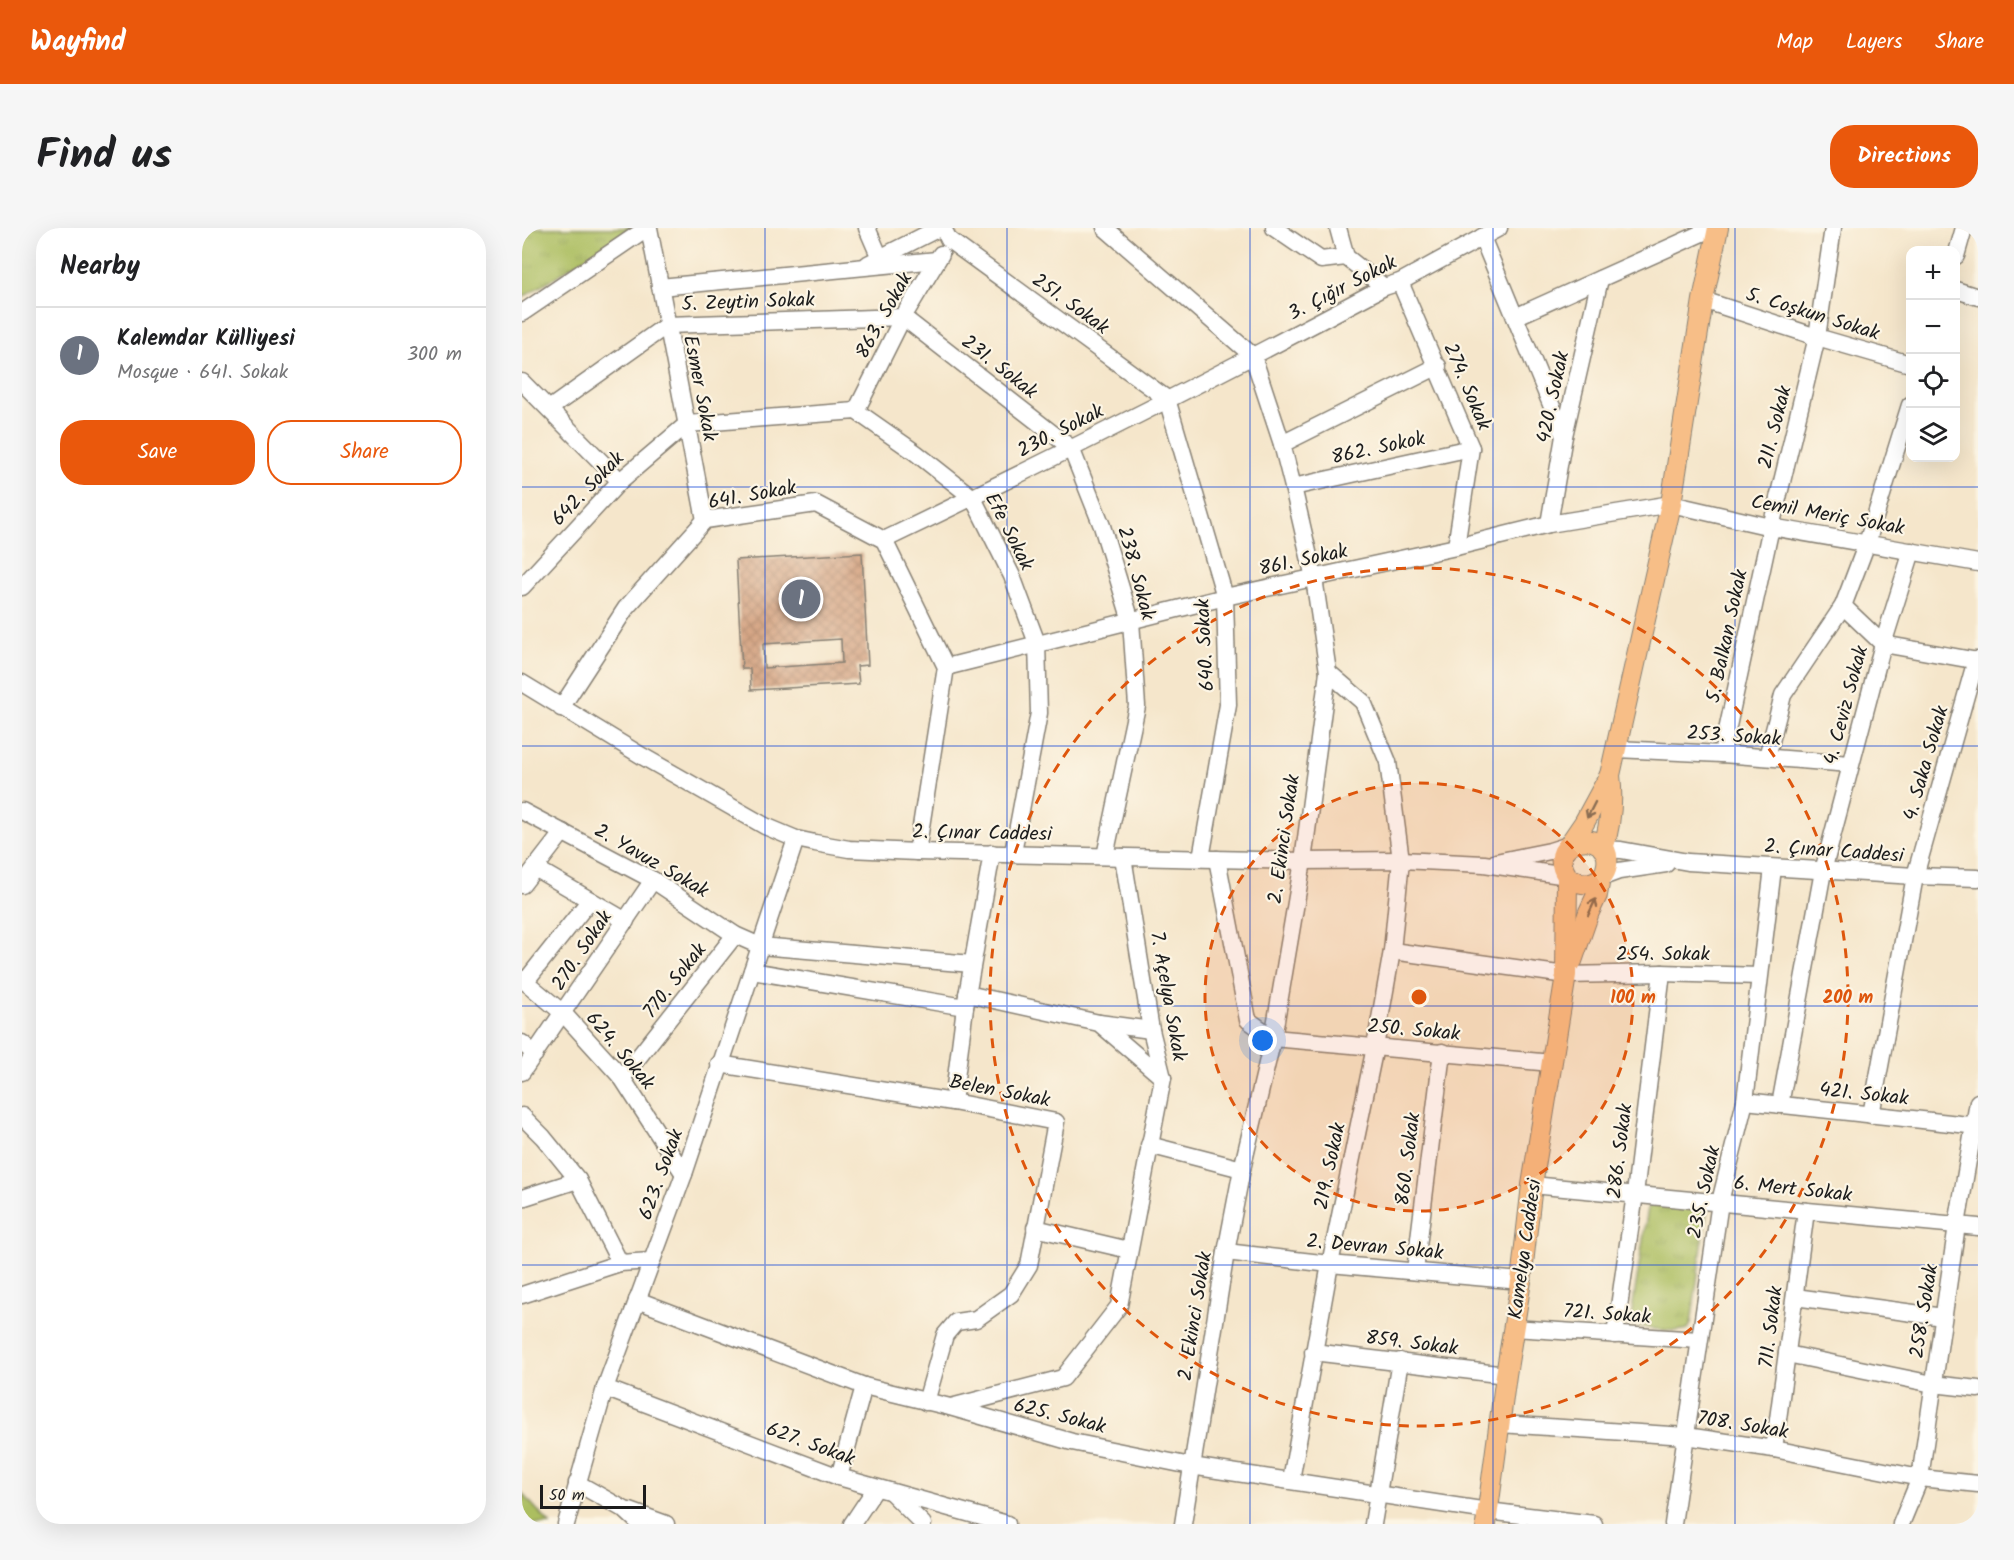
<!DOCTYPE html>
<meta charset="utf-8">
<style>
body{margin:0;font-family:Kalam,sans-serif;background:#f6f6f6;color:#202124}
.controls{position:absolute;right:18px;top:18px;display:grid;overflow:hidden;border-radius:12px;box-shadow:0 6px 24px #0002}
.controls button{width:54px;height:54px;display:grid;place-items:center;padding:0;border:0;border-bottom:2px solid #e0e0e0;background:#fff;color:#202124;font:30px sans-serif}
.scale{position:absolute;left:18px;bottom:15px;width:106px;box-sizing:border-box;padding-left:6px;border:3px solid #1c1c1c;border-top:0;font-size:16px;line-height:21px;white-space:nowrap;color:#1c1c1c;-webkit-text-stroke:4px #fcf5e5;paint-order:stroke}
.you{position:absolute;left:741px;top:813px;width:21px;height:21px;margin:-15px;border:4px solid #fff;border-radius:50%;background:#1a73e8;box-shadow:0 0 0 9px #1a73e833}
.badge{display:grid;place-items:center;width:39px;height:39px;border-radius:50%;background:#ea580c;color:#fff;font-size:20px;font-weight:700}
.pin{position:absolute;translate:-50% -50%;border:3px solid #fff;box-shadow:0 2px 6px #0006}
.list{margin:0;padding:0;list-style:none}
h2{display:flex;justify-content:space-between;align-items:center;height:78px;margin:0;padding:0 24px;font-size:26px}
h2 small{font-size:20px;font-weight:400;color:#757577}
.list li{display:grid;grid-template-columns:39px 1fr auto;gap:18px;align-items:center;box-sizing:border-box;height:96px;padding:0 24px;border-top:2px solid #e0e0e0}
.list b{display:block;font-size:22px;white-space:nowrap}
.list p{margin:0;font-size:20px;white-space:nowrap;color:#757577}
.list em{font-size:20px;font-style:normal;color:#757577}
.actions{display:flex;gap:12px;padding:18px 24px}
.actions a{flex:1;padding:14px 0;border:2px solid #ea580c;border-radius:24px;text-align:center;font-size:21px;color:#ea580c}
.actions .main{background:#ea580c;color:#fff}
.icon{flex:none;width:33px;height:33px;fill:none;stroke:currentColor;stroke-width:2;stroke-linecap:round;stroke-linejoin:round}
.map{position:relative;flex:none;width:1456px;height:1296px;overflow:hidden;border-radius:24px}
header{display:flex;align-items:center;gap:36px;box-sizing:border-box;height:84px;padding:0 30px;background:#ea580c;color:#fff}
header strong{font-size:28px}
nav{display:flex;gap:33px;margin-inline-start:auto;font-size:21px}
.intro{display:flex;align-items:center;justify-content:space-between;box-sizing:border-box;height:144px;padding:0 36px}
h1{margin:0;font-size:42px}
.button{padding:15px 27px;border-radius:24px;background:#ea580c;color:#fff;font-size:21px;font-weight:700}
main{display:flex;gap:36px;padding:0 36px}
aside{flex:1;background:#fff;border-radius:24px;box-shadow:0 6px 24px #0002}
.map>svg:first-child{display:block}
.grass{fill:url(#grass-tufts);stroke:#646d3e;stroke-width:1.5}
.building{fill:url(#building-cross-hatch);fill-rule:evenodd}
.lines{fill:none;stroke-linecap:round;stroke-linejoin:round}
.minor-casing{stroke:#888174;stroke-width:19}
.major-casing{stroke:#888174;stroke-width:22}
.minor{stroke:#fff;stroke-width:16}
.major{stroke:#f7be87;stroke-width:20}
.oneway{stroke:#8a6d52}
.grid{fill:none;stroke:#1d4ed8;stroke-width:1.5;stroke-opacity:0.55}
.ring{fill:none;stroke:#de560d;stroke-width:3;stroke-dasharray:10 8}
.labels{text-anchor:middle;stroke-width:4.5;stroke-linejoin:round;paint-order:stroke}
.street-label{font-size:20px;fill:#1c1c1c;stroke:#fcf5e5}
.centre{fill:#de560d;stroke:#fcf5e5;stroke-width:3}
.ring-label{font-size:18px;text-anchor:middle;font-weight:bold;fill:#de560d;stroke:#fcf5e5;stroke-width:4.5;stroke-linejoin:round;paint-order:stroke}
</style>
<header>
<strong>Wayfind</strong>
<nav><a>Map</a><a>Layers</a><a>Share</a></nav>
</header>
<div class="intro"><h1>Find us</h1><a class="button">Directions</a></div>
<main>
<aside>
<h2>Nearby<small></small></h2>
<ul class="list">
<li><span class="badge" style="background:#6b7280">1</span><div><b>Kalemdar Külliyesi</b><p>Mosque · 641. Sokak</p></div><em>300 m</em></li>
</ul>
<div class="actions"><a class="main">Save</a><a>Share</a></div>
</aside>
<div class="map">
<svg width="1456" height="1296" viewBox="0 0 1456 1296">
<defs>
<pattern id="grass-tufts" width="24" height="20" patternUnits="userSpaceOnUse" patternTransform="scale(1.5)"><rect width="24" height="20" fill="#acbe61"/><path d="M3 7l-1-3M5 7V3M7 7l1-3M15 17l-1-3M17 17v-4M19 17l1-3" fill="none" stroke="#93a354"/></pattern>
<pattern id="building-cross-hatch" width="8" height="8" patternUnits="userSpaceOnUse" patternTransform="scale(1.5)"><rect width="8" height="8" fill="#d5a584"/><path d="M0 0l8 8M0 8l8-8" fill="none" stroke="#b68d71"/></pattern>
</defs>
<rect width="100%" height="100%" fill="#fcf5e5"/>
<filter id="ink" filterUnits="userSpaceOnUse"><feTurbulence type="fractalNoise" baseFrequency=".0167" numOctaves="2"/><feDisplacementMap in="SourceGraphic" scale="12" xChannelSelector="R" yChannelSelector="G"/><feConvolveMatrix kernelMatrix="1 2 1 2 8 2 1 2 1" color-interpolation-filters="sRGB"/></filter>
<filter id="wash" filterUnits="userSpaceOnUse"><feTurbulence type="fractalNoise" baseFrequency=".008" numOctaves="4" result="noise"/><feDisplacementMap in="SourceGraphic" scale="24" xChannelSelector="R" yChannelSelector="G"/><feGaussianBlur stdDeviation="1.35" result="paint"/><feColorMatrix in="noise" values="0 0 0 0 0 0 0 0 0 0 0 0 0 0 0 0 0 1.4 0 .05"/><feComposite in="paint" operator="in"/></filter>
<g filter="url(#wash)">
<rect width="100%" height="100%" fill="#f5e6cb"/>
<g class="grass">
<polygon points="0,0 111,0 0,70"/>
<path d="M1130,973l48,4 7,5 -16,114 -3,5c-13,4 -42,0 -54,-5l-3,-7 17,-109z"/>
<polygon points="0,1265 28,1296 0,1296"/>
</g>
<g id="blocks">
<path class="building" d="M340,325l6,112 -11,1 2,18 -108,6 -1,-21h-8l-6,-109zM319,411l1,24 -78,5 -1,-24z"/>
</g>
</g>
<g filter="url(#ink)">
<use href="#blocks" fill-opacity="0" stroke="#888174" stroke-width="1.5"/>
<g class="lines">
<g class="minor-casing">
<g id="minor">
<polyline points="127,0 183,292"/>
<polyline points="345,0 358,30"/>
<polyline points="421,0 427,12 645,171 703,369 706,477 679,630"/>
<polyline points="583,0 731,128 760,216 771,259 792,350 806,444 781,633 751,810 720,941 704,1024 661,1296"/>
<polyline points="752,0 799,32 824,29"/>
<polyline points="816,0 824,29 862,59"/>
<polyline points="960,9 1042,208"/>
<polyline points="1434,28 1442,0"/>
<polyline points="346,36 417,0"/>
<polyline points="878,54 949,220 934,319"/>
<polyline points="138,59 415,32"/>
<polyline points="1434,62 1456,69"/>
<polyline points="1181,72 1295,109 1388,136"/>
<polyline points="0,85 125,0"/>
<polyline points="993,89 1191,0"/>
<polyline points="0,154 98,253"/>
<polyline points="27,181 145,97 381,89 549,220 580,298 609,393 615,478 583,628"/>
<polyline points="334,183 381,89 419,26"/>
<polyline points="760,216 916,138"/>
<polyline points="771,259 949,220"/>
<polyline points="1027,296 1042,208 1078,51"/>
<path d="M362,312c169,-81 335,-165 500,-253l16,-5 99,-54"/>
<polyline points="0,359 98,253 165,196 334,183 394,225 451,270 490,348 515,415 517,485 491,625"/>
<polyline points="1321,378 1361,416 1456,433"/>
<polyline points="424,439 703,369 934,319 1027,296 1149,276 1249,299 1456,335"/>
<polyline points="0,455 120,528 243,598 274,611 293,615 327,621 395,624 781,633 879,632 962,636 1045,648"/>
<polyline points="39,480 104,380 183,292 294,276 362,312 424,439 395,624"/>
<polyline points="1094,521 1200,526 1328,536"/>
<polyline points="1200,526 1249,299 1295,109 1311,0"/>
<polyline points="1245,529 1261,467 1321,378 1345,315 1388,177"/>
<polyline points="0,583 131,652 213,707 238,718 450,736"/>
<polyline points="1081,621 1099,622 1166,634 1393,648 1456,650"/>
<polyline points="695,631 726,792 751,810 1030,835"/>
<polyline points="974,634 1028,623 1047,617"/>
<polyline points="13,640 104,693"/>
<polyline points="1078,650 1097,643 1144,636"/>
<polyline points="0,657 41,604"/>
<polyline points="870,723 1044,747 1140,745 1237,748"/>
<polyline points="230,743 443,779"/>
<polyline points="0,751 41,785 100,850 162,946"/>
<polyline points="3,754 68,672"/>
<polyline points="445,766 577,795 641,850"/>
<polyline points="577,795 629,802"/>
<polyline points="0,815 13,826"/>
<polyline points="197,836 431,874 534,894 507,1037 489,1066 454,1091 434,1094 423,1107 404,1174"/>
<polyline points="0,844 131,652"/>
<polyline points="100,850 213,707"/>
<polyline points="1223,873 1456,898"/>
<polyline points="431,874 443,779 470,625"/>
<polyline points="1258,877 1301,643 1361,416 1390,323"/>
<polyline points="1349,887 1393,648 1454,432"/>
<polyline points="0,888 21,909 56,952 98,1035"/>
<polyline points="627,917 720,941"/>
<polyline points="1010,957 1456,999"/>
<polyline points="0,970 56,952"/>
<polyline points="513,1000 607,1022"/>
<polyline points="704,1024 808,1036 999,1053"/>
<polyline points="893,1043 920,824"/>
<polyline points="0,1067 98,1035 129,1033"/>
<polyline points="1273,1069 1421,1089"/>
<polyline points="115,1072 342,1158 428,1179 550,1214 669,1238 966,1283 1072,1296"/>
<polyline points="991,1100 1177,1112"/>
<polyline points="1093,1107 1113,966 1140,745"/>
<polyline points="791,1124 984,1147"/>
<polyline points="1265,1126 1411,1156 1456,1161"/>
<polyline points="83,1160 317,1249 485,1296"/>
<polyline points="429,1179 541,1150 597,1078 641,850 629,802 601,629"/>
<polyline points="978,1196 1164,1208 1252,1221 1398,1250 1456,1256"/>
<polyline points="1252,1221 1284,983"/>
<polyline points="317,1249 342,1158"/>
<polyline points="769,1252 808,1036 853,819 870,723 879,632 866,534 841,474 806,444"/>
<polyline points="55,1255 103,1282 118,1296"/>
<polyline points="369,1264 401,1296"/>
<polyline points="108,1283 144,1296"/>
<polyline points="44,1296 83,1160 162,946 274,611"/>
<polyline points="330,1296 354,1260"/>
<polyline points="851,1296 878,1133"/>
<polyline points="1151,1296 1198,974 1223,873 1251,640"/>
<polyline points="1379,1296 1398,1250 1435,997 1456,874"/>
</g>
</g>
<g class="major-casing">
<g id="major">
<polyline points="1047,617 1062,595 1088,547"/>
<path d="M1081,621c8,-25 10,-49 7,-74l61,-271 32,-204 15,-72"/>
<polyline points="1050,733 1067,684 1075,667 1078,650"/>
<path d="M964,1296l20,-149 15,-94 11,-96 34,-210 1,-99c-25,-40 46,-50 40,-11 -3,21 -26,23 -40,11"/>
</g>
</g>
<use href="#minor" class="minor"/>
<use href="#major" class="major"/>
</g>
<defs><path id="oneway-shaft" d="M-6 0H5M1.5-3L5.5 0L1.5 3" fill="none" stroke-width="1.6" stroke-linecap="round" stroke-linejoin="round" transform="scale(1.5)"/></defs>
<g class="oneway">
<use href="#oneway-shaft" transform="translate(1069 582) rotate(117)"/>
<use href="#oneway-shaft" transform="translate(1070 679) rotate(-65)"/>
</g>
</g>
<path class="grid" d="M243,0v1296M485,0v1296M728,0v1296M971,0v1296M1213,0v1296M0,259h1456M0,518h1456M0,778h1456M0,1037h1456"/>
<circle cx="897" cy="769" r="214" fill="#de560d" fill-opacity=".12"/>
<g class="ring">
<circle cx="897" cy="769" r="214"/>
<circle cx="897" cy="769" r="429"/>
</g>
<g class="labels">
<g class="street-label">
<text transform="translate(820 59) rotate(-27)" y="7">3. Çığır Sokak</text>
<text transform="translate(226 73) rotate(-2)" y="7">5. Zeytin Sokak</text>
<text transform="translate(549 75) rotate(36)" y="7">251. Sokak</text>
<text transform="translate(1291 85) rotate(17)" y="7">5. Coşkun Sokak</text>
<text transform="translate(361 87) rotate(-61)" y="7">863. Sokak</text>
<text transform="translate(478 138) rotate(38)" y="7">231. Sokak</text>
<text transform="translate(946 158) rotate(67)" y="7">274. Sokak</text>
<text transform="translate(179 160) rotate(79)" y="7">Esmer Sokak</text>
<text transform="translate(1030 169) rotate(-78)" y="7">420. Sokak</text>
<text transform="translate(1252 199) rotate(-76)" y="7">211. Sokak</text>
<text transform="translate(538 202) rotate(-27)" y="7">230. Sokak</text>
<text transform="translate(856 219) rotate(-12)" y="7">862. Sokok</text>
<text transform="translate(65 260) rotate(-46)" y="7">642. Sokak</text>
<text transform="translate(230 266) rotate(-10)" y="7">641. Sokak</text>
<text transform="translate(1306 286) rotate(10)" y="7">Cemil Meriç Sokak</text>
<text transform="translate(488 303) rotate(63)" y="7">Efe Sokak</text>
<text transform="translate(781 331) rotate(-12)" y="7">861. Sokak</text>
<text transform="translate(615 345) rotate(75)" y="7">238. Sokak</text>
<text transform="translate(1204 408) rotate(-78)" y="7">5. Balkan Sokak</text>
<text transform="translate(682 417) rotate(-93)" y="7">640. Sokak</text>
<text transform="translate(1323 477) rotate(-75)" y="7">4. Ceviz Sokak</text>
<text transform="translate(1212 507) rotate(4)" y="7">253. Sokak</text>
<text transform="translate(1403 535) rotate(-74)" y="7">4. Saka Sokak</text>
<text transform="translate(460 604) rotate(1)" y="7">2. Çınar Caddesi</text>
<text transform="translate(761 611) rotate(-82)" y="7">2. Ekinci Sokak</text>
<text transform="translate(1312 622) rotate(4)" y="7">2. Çınar Caddesi</text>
<text transform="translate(130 632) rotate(30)" y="7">2. Yavuz Sokak</text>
<text transform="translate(59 722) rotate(-56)" y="7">270. Sokak</text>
<text x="1141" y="732">254. Sokak</text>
<text transform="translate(152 752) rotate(-52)" y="7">770. Sokak</text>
<text transform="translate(647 768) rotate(80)" y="7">7. Açelya Sokak</text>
<text transform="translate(892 801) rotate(5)" y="7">250. Sokak</text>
<text transform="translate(99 822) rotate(50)" y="7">624. Sokak</text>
<text transform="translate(478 862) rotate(11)" y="7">Belen Sokak</text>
<text transform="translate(1342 865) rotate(6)" y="7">421. Sokak</text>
<text transform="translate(1097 923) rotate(-83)" y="7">286. Sokak</text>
<text transform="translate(885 931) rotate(-83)" y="7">860. Sokak</text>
<text transform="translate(807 938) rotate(-78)" y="7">219. Sokak</text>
<text transform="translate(138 946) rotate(-70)" y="7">623. Sokak</text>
<text transform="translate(1271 960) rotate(6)" y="7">6. Mert Sokak</text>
<text transform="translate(1181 964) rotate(-78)" y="7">235. Sokak</text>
<text transform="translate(853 1018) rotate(5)" y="7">2. Devran Sokak</text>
<text transform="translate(1002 1021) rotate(-82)" y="7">Kamelya Caddesi</text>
<text transform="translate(1401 1083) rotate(-81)" y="7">258. Sokak</text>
<text transform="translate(1085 1085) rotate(4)" y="7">721. Sokak</text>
<text transform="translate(672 1088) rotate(-81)" y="7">2. Ekinci Sokak</text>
<text transform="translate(1248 1099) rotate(-83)" y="7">711. Sokak</text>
<text transform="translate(890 1114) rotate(7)" y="7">859. Sokak</text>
<text transform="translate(538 1187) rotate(14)" y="7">625. Sokak</text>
<text transform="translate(1221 1196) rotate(9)" y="7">708. Sokak</text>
<text transform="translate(289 1215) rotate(20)" y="7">627. Sokak</text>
</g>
</g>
<circle cx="897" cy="769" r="9" class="centre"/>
<g class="ring-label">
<text x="1111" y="775">100 m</text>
<text x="1326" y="775">200 m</text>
</g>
</svg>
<div class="controls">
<button>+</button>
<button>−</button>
<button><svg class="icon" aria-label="locate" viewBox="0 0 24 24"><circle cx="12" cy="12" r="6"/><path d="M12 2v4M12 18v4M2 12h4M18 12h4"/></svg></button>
<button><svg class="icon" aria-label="layers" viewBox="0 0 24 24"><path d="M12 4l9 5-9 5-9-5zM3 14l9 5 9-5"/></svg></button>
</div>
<div class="scale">50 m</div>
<div class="you"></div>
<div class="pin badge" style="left:279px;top:371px;background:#6b7280">1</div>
</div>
</main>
